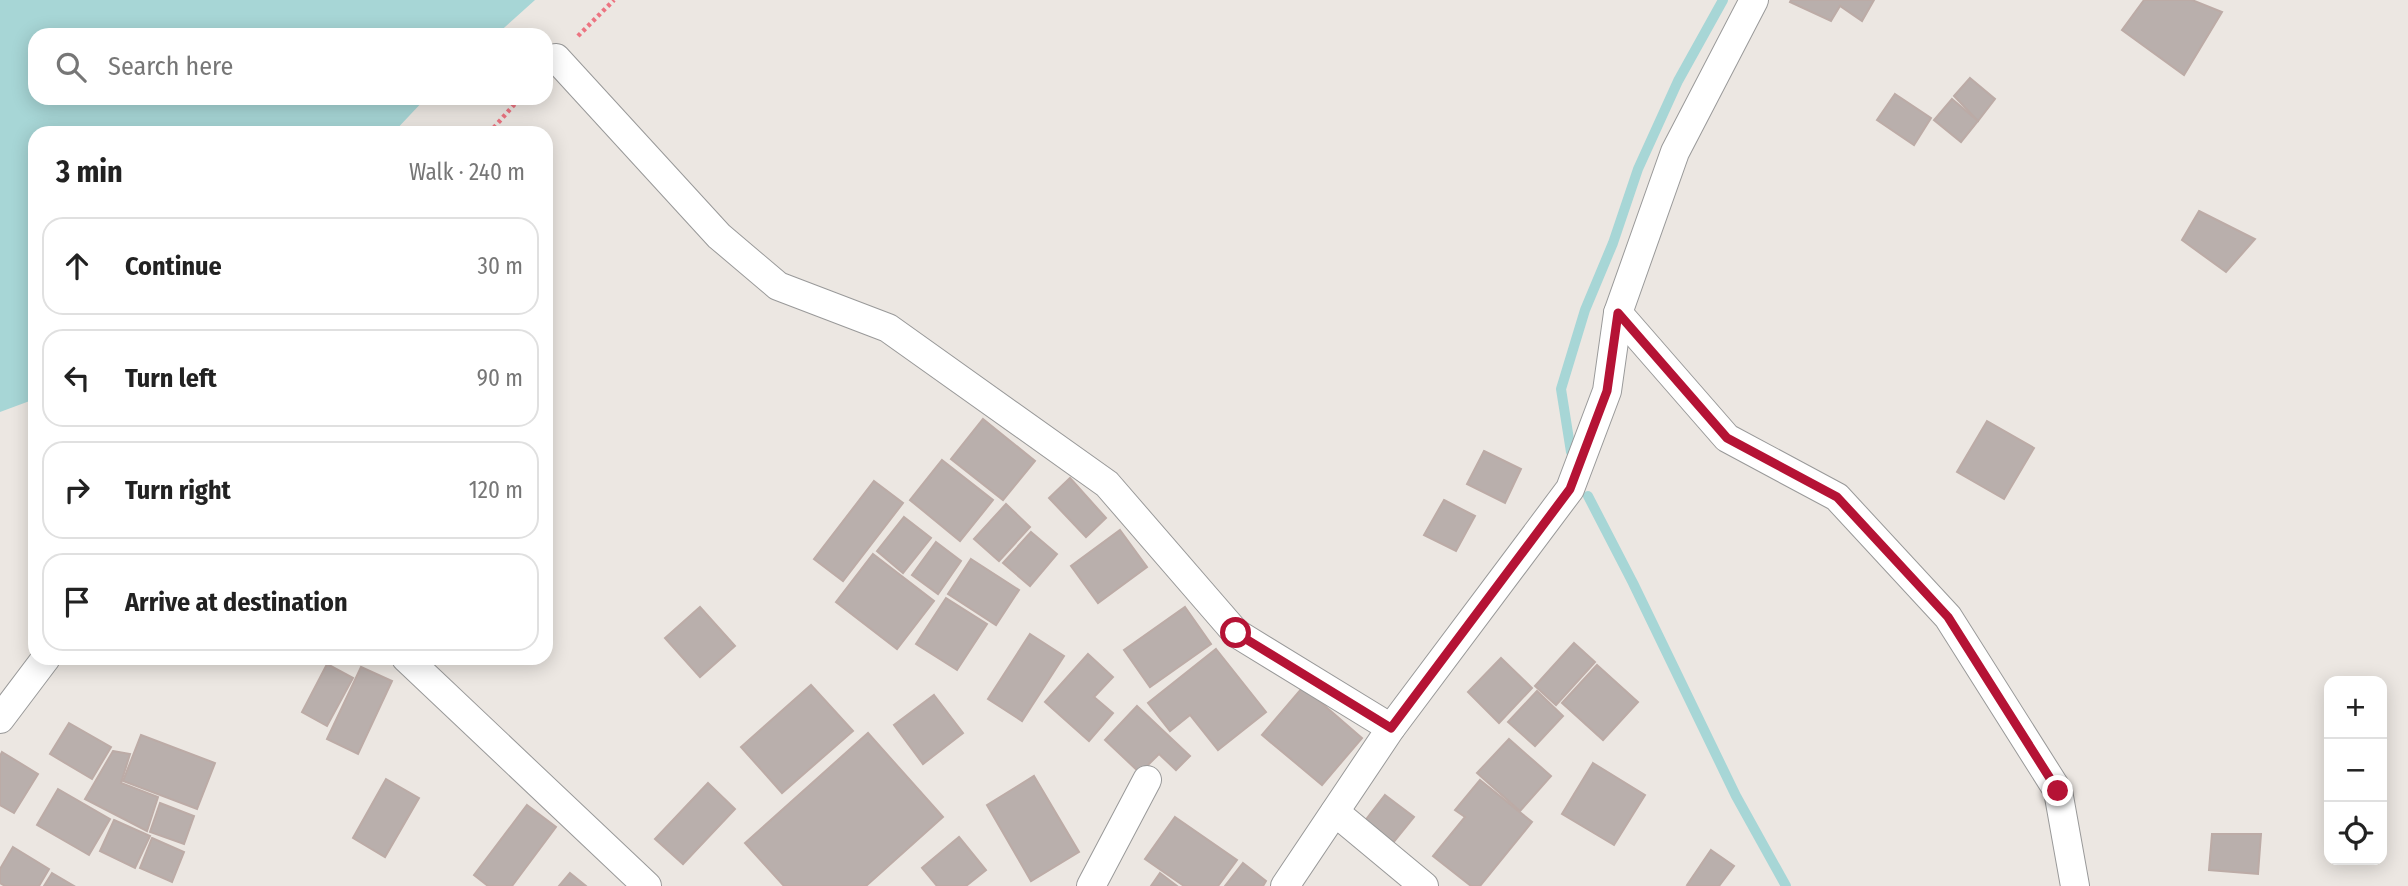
<!DOCTYPE html>
<meta charset="utf-8">
<style>
body{margin:0;font-family:"Fira Sans Condensed",sans-serif;background:#f6f6f6;color:#222}
.controls{position:absolute;right:21px;bottom:21px;display:grid;overflow:hidden;border-radius:14px;box-shadow:0 4px 18px #0003}
.controls button{width:63px;height:63px;display:grid;place-items:center;padding:0;border:0;border-bottom:2px solid #e0e0e0;background:#fff;color:#222;font:35px sans-serif}
.stop{position:absolute;width:21px;height:21px;margin:-16px;border:5px solid #b51335;border-radius:50%;background:#fff}
.stop.end{background:#b51335;border-color:#fff;box-shadow:0 2px 7px #0008}
.list{margin:0;padding:0;list-style:none}
h2{display:flex;justify-content:space-between;align-items:center;height:91px;margin:0;padding:0 28px;font-size:30px}
h2 small{font-size:23px;font-weight:400;color:#767676}
.list li{display:grid;grid-template-columns:46px 1fr auto;gap:21px;align-items:center;box-sizing:border-box;height:98px;margin:0 14px 14px;padding:0 14px;border:2px solid #e0e0e0;border-radius:21px}
.list b{display:block;font-size:26px;white-space:nowrap}
.list em{font-size:23px;font-style:normal;color:#767676}
.icon{flex:none;width:38px;height:38px;fill:none;stroke:currentColor;stroke-width:2;stroke-linecap:round;stroke-linejoin:round}
.map{position:relative;flex:none;width:2408px;height:886px;overflow:hidden}
.search{position:absolute;background:#fff;box-shadow:0 4px 18px #0003;left:28px;top:28px;width:525px;height:77px;display:flex;align-items:center;gap:18px;box-sizing:border-box;padding:0 24px;border-radius:21px;color:#767676;font-size:26px}
.panel{position:absolute;background:#fff;box-shadow:0 4px 18px #0003;left:28px;top:126px;width:525px;height:539px;border-radius:21px}
.map>svg:first-child{display:block}
.water{fill:#a7d6d6}
.lines{fill:none;stroke-linecap:round;stroke-linejoin:round}
.stream{stroke:#a7d6d6;stroke-width:10}
.building{fill:#b9afac;stroke:#bcaba6;stroke-width:2}
.minor-casing{stroke:#999;stroke-width:30}
.path{stroke:#ec7481;stroke-width:4.5;stroke-dasharray:3.5 3.5;stroke-linecap:butt}
.minor{stroke:#fff;stroke-width:28}
.route{stroke:#b51335;stroke-width:9}
</style>
<div class="map">
<svg width="2408" height="886" viewBox="0 0 2408 886">
<rect width="100%" height="100%" fill="#ece7e2"/>
<polygon class="water" points="0,0 535,0 496,35 35,35 35,98 426,98 393,133 35,133 35,399 0,412"/>
<g class="lines">
<g class="stream">
<polyline points="1571,452 1561,389 1585,310 1613,243 1638,169 1678,81 1723,0"/>
<polyline points="1588,496 1633,583 1736,796 1786,886"/>
</g>
</g>
<g class="building">
<polygon points="1791,0 1874,0 1862,21 1840,6 1831,21 1790,2"/>
<polygon points="2144,0 2192,0 2222,12 2184,75 2122,30"/>
<polygon points="1970,78 1995,99 1978,121 1954,96"/>
<polygon points="1895,94 1931,118 1914,145 1877,120"/>
<polygon points="1952,99 1978,121 1961,142 1934,120"/>
<polygon points="2199,211 2255,239 2226,272 2182,240"/>
<polygon points="983,419 1035,461 1003,500 951,459"/>
<polygon points="1987,421 2034,448 2004,499 1957,472"/>
<polygon points="1484,451 1521,469 1505,503 1467,484"/>
<polygon points="942,460 993,500 960,541 910,500"/>
<polygon points="1070,478 1106,518 1086,537 1049,498"/>
<polygon points="874,481 903,503 843,581 814,559"/>
<polygon points="1444,500 1475,516 1456,551 1424,535"/>
<polygon points="1006,504 1030,527 999,561 974,539"/>
<polygon points="904,517 931,538 903,573 877,551"/>
<polygon points="1120,530 1147,567 1098,603 1071,566"/>
<polygon points="1031,532 1057,554 1030,586 1003,563"/>
<polygon points="936,542 961,561 938,594 912,575"/>
<polygon points="873,554 934,601 897,649 836,602"/>
<polygon points="971,559 1019,590 996,625 948,594"/>
<polygon points="946,598 987,624 957,670 916,644"/>
<polygon points="700,607 735,646 700,677 665,638"/>
<polygon points="1185,607 1211,644 1150,687 1124,650"/>
<polygon points="1030,634 1064,656 1022,721 988,699"/>
<polygon points="1574,643 1595,662 1556,705 1535,686"/>
<polygon points="1216,649 1266,712 1218,750 1190,715 1170,731 1148,703"/>
<polygon points="1088,654 1113,677 1094,697 1113,713 1089,741 1045,702"/>
<polygon points="1501,658 1532,688 1499,723 1468,692"/>
<polygon points="327,664 353,678 327,726 302,712"/>
<polygon points="1597,665 1638,702 1603,740 1562,703"/>
<polygon points="361,667 392,681 358,754 327,739"/>
<polygon points="811,685 853,731 782,793 741,747"/>
<polygon points="1303,687 1362,738 1322,785 1262,735"/>
<polygon points="1537,691 1563,716 1535,746 1508,722"/>
<polygon points="934,695 963,733 923,764 894,725"/>
<polygon points="1137,706 1190,756 1176,770 1159,754 1140,773 1105,740"/>
<polygon points="69,723 111,747 92,779 50,754"/>
<polygon points="868,733 943,817 866,886 784,886 745,843"/>
<polygon points="141,735 215,763 197,809 123,781"/>
<polygon points="1509,739 1551,776 1520,811 1477,773"/>
<polygon points="113,751 130,754 121,783 158,797 147,831 85,799"/>
<polygon points="2,752 38,774 14,813 0,805 0,756"/>
<polygon points="1593,763 1645,795 1614,845 1562,814"/>
<polygon points="1034,776 1079,852 1031,881 987,805"/>
<polygon points="386,779 419,798 385,857 353,838"/>
<polygon points="1480,780 1532,822 1480,886 1471,886 1433,856 1465,817 1455,810"/>
<polygon points="708,783 735,809 683,864 655,839"/>
<polygon points="58,789 110,819 89,855 37,825"/>
<polygon points="1385,795 1414,817 1392,844 1364,822"/>
<polygon points="160,803 194,816 184,844 150,832"/>
<polygon points="527,805 556,827 512,886 488,886 474,875"/>
<polygon points="1175,817 1237,860 1218,886 1184,886 1145,859"/>
<polygon points="114,820 150,836 135,868 100,851"/>
<polygon points="2212,834 2261,834 2258,874 2209,870"/>
<polygon points="959,837 986,870 966,886 937,886 922,868"/>
<polygon points="152,838 184,852 172,882 140,868"/>
<polygon points="13,847 49,869 39,886 5,886 0,883 0,869"/>
<polygon points="1711,850 1734,866 1719,886 1689,886 1687,885"/>
<polygon points="1243,863 1266,881 1263,886 1225,886"/>
<polygon points="52,873 74,886 44,886"/>
<polygon points="570,873 586,886 559,886"/>
<polygon points="1160,873 1177,886 1151,886"/>
</g>
<g class="lines">
<g class="minor-casing">
<g id="minor">
<polyline points="556,58 719,236 778,286 888,328 1107,484 1236,633 1391,728"/>
<polyline points="1618,313 1727,438 1837,497 1948,617 2058,791 2075,886"/>
<polyline points="406,658 647,886"/>
<polyline points="0,719 46,658"/>
<polyline points="1335,812 1424,886"/>
<polyline points="1091,886 1147,780"/>
<polyline points="1285,886 1391,728 1570,489 1607,391 1618,313 1675,152 1754,0"/>
</g>
</g>
<g class="path">
<polyline points="578,36 614,0"/>
<polyline points="489,133 520,98"/>
</g>
<use href="#minor" class="minor"/>
</g>
<g class="lines">
<polyline class="route" points="1236,633 1391,728 1570,489 1607,391 1618,313 1727,438 1837,497 1948,617 2058,791"/>
</g>
</svg>
<div class="controls">
<button>+</button>
<button>−</button>
<button><svg class="icon" aria-label="locate" viewBox="0 0 24 24"><circle cx="12" cy="12" r="6"/><path d="M12 2v4M12 18v4M2 12h4M18 12h4"/></svg></button>
</div>
<div class="stop" style="left:1236px;top:633px"></div>
<div class="stop end" style="left:2058px;top:791px"></div>
<div class="search"><svg class="icon" aria-label="search" viewBox="0 0 24 24"><circle cx="10" cy="10" r="6"/><path d="M15 15l6 6"/></svg>Search here</div>
<section class="panel">
<h2>3 min<small>Walk · 240 m</small></h2>
<ul class="list">
<li><svg class="icon" aria-label="ahead" viewBox="0 0 24 24"><path d="M12 20V5M6 11l6-6 6 6"/></svg><div><b>Continue</b></div><em>30 m</em></li>
<li><svg class="icon" aria-label="left" viewBox="0 0 24 24"><path d="M17 20v-9H6M10 6l-5 5 5 5"/></svg><div><b>Turn left</b></div><em>90 m</em></li>
<li><svg class="icon" aria-label="right" viewBox="0 0 24 24"><path d="M7 20v-9h11M14 6l5 5-5 5"/></svg><div><b>Turn right</b></div><em>120 m</em></li>
<li><svg class="icon" aria-label="arrive" viewBox="0 0 24 24"><path d="M6 21V4h12l-3 4 3 4H6"/></svg><div><b>Arrive at destination</b></div></li>
</ul>
</section>
</div>
